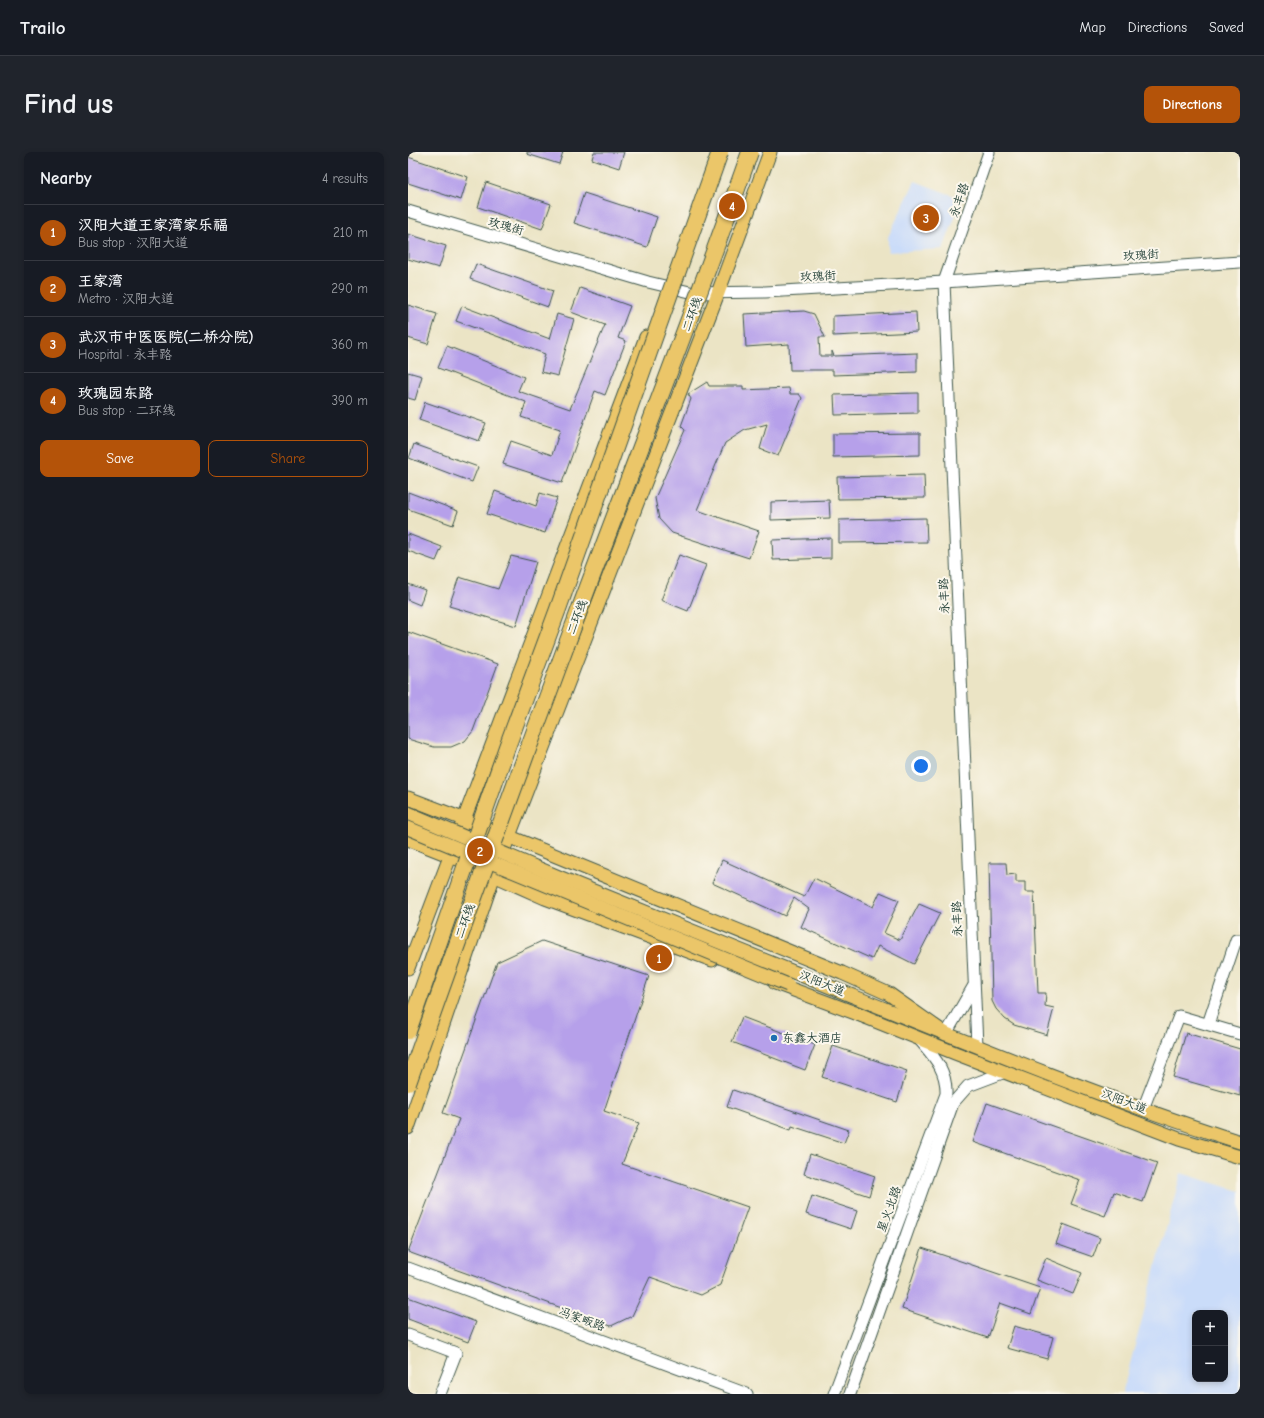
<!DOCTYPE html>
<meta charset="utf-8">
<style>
body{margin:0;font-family:"Comic Neue","LXGW WenKai TC",sans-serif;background:#20242c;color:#f1f3f6}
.controls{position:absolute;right:12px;bottom:12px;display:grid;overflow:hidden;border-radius:8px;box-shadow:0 2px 6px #0003}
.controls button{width:36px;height:36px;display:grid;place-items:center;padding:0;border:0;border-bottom:1px solid #363941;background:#171b24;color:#f1f3f6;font:20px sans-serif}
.you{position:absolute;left:513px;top:614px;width:14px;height:14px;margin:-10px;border:3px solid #fff;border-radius:50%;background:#1a73e8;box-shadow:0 0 0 6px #1a73e833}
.badge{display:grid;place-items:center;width:26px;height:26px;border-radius:50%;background:#b45309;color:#fff;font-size:13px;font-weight:700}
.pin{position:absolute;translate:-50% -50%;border:2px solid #fff;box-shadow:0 1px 4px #0006}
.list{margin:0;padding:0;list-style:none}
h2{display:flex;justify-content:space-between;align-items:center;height:52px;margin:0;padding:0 16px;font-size:17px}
h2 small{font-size:13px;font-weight:400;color:#9ea1a6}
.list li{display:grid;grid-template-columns:26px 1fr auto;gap:12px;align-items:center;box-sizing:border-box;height:56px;padding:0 16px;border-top:1px solid #363941}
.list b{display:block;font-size:15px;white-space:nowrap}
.list p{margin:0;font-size:13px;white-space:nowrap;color:#9ea1a6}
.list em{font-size:13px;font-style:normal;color:#9ea1a6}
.actions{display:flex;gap:8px;padding:12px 16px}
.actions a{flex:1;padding:9px 0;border:1px solid #b45309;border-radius:8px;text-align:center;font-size:14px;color:#b45309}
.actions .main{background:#b45309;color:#fff}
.map{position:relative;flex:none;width:832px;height:1242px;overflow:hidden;border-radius:8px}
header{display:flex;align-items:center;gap:24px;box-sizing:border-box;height:56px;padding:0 20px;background:#171b24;border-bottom:1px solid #363941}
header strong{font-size:19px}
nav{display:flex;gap:22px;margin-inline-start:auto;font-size:14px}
.intro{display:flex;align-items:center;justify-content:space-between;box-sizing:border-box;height:96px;padding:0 24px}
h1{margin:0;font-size:28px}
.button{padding:10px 18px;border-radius:8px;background:#b45309;color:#fff;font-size:14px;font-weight:700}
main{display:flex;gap:24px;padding:0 24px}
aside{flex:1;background:#171b24;border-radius:8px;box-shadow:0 2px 6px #0003}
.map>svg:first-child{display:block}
.built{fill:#cadcf9;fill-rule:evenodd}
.building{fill:#b6a0ea}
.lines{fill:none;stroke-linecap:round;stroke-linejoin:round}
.minor-casing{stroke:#3e564a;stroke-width:13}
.major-casing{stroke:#3e564a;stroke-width:15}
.minor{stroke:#fff;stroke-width:11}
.major{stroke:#ebc669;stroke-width:13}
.major-bridge-casing{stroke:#3e564a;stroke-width:15;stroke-linecap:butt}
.highway-bridge-casing{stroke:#3e564a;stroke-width:18;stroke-linecap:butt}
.major-bridge{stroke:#ebc669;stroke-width:13}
.highway-bridge{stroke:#ebc669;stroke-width:16}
.poi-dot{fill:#1f6fb2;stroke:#fbf7ec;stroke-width:1.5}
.labels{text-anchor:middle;stroke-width:4;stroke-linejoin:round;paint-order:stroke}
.street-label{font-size:12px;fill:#1f3d34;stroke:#fbf7ec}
.poi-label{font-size:12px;fill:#1f3d34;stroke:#fbf7ec;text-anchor:start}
</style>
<header>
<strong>Trailo</strong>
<nav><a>Map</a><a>Directions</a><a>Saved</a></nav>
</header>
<div class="intro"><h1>Find us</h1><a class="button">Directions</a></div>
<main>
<aside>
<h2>Nearby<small>4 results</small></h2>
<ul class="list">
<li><span class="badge">1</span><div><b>汉阳大道王家湾家乐福</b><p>Bus stop · 汉阳大道</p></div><em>210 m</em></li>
<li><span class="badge">2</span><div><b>王家湾</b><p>Metro · 汉阳大道</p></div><em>290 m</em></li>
<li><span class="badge">3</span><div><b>武汉市中医医院(二桥分院)</b><p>Hospital · 永丰路</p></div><em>360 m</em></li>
<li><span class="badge">4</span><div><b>玫瑰园东路</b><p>Bus stop · 二环线</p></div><em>390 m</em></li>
</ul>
<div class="actions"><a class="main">Save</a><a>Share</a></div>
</aside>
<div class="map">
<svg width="832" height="1242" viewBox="0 0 832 1242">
<rect width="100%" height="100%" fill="#fbf7ec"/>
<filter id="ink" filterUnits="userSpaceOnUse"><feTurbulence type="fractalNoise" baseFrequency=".025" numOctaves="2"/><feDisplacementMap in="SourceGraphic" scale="8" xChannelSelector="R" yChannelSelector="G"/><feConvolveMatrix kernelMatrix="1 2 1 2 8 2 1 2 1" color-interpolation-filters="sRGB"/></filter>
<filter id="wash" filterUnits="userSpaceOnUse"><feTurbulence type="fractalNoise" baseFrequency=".012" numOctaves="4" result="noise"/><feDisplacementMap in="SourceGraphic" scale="16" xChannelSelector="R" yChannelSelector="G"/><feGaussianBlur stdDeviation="0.9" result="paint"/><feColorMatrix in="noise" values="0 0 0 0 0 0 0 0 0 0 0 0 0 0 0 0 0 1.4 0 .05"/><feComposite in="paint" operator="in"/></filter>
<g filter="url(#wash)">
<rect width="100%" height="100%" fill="#ebe4c5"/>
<g class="built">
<polygon points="507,29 554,47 535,97 480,100 480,85"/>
<path d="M773,1021l59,18v203h-118zM787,1161h30v66h-30z"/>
</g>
<g id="blocks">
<g class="building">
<polygon points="119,0 155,0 151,12 119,2"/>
<polygon points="186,0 216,0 211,16 184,7"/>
<polygon points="0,5 60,25 53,48 0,31"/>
<polygon points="78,30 143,52 134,77 70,55"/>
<polygon points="176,41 249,65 239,95 166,71"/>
<polygon points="0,82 38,94 31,116 0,107"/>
<polygon points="68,112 145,139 140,155 62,127"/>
<polygon points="172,136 222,154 210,186 218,189 197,243 187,239 154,331 95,312 103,289 144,303 152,278 113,265 118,250 30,216 39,194 116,225 110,239 162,257 197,173 163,160"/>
<polygon points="0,153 29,162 20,192 0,186"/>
<polygon points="54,154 142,187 149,162 166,167 150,224 133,220 137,202 48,169"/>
<polygon points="396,159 406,162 417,185 411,185 412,204 424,204 424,199 426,204 509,201 509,220 425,223 425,218 382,218 381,192 338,195 336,162"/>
<polygon points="508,160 509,180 425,184 425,164"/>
<polygon points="0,220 14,224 7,248 0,246"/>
<polygon points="299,230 301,234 335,234 335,238 381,236 382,242 391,242 394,246 370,304 352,297 359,272 337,278 317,291 289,358 351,379 341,406 264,381 251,367 247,346 277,278 273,274 283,247 280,242"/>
<polygon points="510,241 510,261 427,263 426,243"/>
<polygon points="17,250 78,271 71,289 11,268"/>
<polygon points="512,281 512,303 425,305 425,282"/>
<polygon points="6,292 70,315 64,330 1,306"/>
<polygon points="516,323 517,346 430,347 429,325"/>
<polygon points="87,339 128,354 132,341 149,346 137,381 79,362"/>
<polygon points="0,340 50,359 45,373 0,357"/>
<polygon points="421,348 422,366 363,368 363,350"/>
<polygon points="518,366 519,390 431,391 431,368"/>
<polygon points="0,382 34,395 28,409 0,399"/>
<polygon points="423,386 423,406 365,408 364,388"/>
<polygon points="271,403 298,413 280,459 253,448"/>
<polygon points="103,404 128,410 108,474 41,454 51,425 90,437"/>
<polygon points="0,432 17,438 12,453 0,448"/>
<polygon points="0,480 90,512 65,579 57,589 43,595 26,595 0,587"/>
<polygon points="314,708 396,745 406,726 465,755 472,740 491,748 476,781 492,788 511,752 532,761 506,812 470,794 464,807 393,775 401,757 386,746 377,764 304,731"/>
<polygon points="581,711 598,711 599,723 608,722 608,730 617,730 617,740 626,740 630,841 638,841 637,854 646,856 639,883 606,873 597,867 588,857 584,849"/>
<polygon points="134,789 241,824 196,959 231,971 214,1012 340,1055 312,1133 293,1143 242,1125 224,1164 203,1174 0,1100 51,967 35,961 89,810"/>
<polygon points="334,865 407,893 397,918 324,890"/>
<polygon points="778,881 832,897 832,944 765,925"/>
<polygon points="425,894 499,919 489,950 414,925"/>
<polygon points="325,938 441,978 436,991 384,974 383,978 319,955"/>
<polygon points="579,951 749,1011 735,1050 706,1040 697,1064 663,1052 672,1028 565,990"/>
<polygon points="402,1002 467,1024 461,1044 396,1022"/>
<polygon points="404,1044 449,1059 443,1077 398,1062"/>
<polygon points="655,1072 692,1086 685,1105 648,1092"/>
<polygon points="514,1096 632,1136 623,1162 592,1151 580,1186 494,1157"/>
<polygon points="638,1106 674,1121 665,1142 629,1128"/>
<polygon points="0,1145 68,1170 60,1190 0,1167"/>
<polygon points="606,1174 645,1185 639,1207 599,1196"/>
</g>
</g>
</g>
<g filter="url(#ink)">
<use href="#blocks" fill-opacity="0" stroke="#3e564a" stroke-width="1"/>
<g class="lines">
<g class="minor-casing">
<g id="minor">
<polyline points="0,59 240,130 286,141 357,140 536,130 832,110"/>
<polyline points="800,872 828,788 832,788"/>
<polyline points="538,882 565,835"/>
<polyline points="569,894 536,130 581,0"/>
<polyline points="735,957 771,864 832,882"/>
<polyline points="0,1116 339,1242"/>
<polyline points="0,1183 48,1201 32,1242"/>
<path d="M426,1242l112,-300c1,-25 -13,-38 -28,-56"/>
<polyline points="442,1242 545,951 560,934 597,920"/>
</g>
</g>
<g class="major-casing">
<g id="major">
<polyline points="0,646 102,685 434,821 481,842 538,882"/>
<polyline points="0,687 43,704 137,746 304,808"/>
<polyline points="0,816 238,185"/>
<path d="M388,821c146,59 293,121 444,169"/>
<polyline points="367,831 458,865"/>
<polyline points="450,862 547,901 771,987 832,1005"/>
<polyline points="0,976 86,723 310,141 362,0"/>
</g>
</g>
<use href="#minor" class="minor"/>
<use href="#major" class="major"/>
<g class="major-bridge-casing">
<g id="major-bridge">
<polyline points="0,661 153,726 388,821"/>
<polyline points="0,676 380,833"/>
</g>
</g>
<g class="highway-bridge-casing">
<g id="highway-bridge">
<polyline points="0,879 99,595 150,457 312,0"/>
<path d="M0,931c54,-155 111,-310 168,-464 58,-156 119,-310 174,-467"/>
</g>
</g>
<use href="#major-bridge" class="major-bridge"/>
<use href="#highway-bridge" class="highway-bridge"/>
</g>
</g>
<circle class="poi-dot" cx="366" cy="886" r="4"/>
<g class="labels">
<g class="street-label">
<text transform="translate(551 48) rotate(-71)" y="4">永丰路</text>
<text transform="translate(98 74) rotate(16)" y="4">玫瑰街</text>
<text transform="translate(733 103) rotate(-4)" y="4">玫瑰街</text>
<text transform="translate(410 124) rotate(-3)" y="4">玫瑰街</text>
<text transform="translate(284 162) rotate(-70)" y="4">二环线</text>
<text transform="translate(536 444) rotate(-92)" y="4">永丰路</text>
<text transform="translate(169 465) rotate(-69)" y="4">二环线</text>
<text transform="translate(549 767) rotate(-92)" y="4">永丰路</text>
<text transform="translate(57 769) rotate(-70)" y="4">二环线</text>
<text transform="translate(414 831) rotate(22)" y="4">汉阳大道</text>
<text transform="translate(716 949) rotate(21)" y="4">汉阳大道</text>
<text transform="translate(481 1057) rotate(-70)" y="4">星火北路</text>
<text transform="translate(174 1167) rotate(20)" y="4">冯家畈路</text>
</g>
<g class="poi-label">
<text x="374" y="890">东鑫大酒店</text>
</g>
</g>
</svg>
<div class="controls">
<button>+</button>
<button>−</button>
</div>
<div class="you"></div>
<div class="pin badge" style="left:251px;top:806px">1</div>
<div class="pin badge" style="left:72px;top:699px">2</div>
<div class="pin badge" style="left:518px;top:66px">3</div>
<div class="pin badge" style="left:324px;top:54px">4</div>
</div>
</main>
